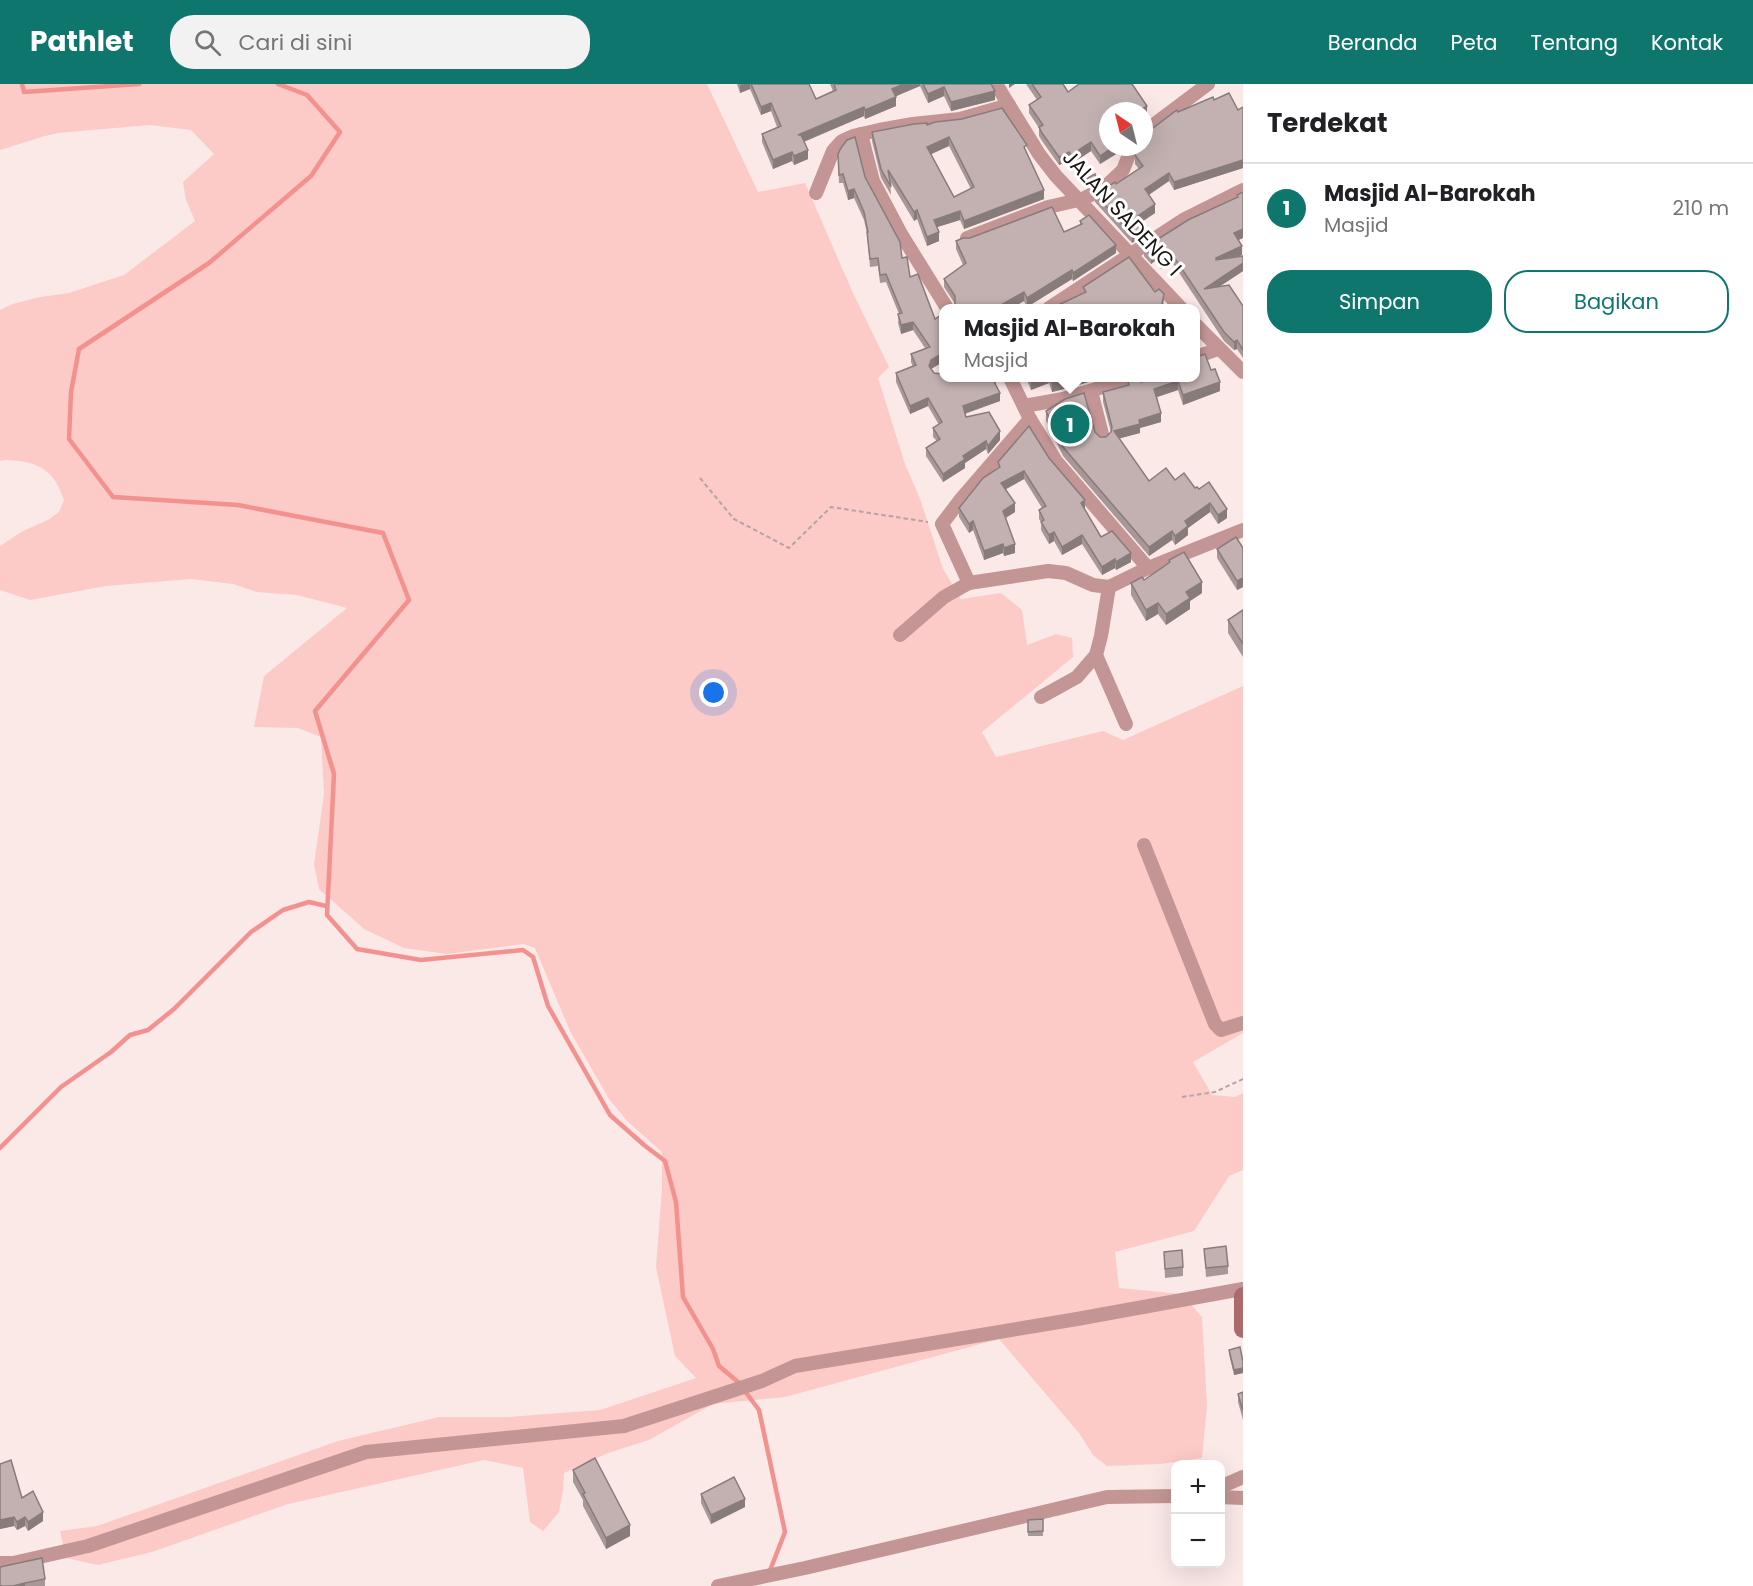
<!DOCTYPE html>
<html lang="id">
<meta charset="utf-8">
<style>
body{margin:0;font-family:Poppins,sans-serif;background:#f2f2f2;color:#202124}
.controls{position:absolute;right:18px;bottom:18px;display:grid;overflow:hidden;border-radius:12px;box-shadow:0 6px 24px #0002}
.controls button{width:54px;height:54px;display:grid;place-items:center;padding:0;border:0;border-bottom:2px solid #e0e0e0;background:#fff;color:#202124;font:30px sans-serif}
.compass{position:absolute;left:1099px;top:18px;width:54px;height:54px;border-radius:50%;background:#fff;box-shadow:0 6px 24px #0002;rotate:325deg}
.you{position:absolute;left:714px;top:609px;width:21px;height:21px;margin:-15px;border:4px solid #fff;border-radius:50%;background:#1a73e8;box-shadow:0 0 0 9px #1a73e833}
.badge{display:grid;place-items:center;width:39px;height:39px;border-radius:50%;background:#0f766e;color:#fff;font-size:20px;font-weight:700}
.pin{position:absolute;translate:-50% -50%;border:3px solid #fff;box-shadow:0 2px 6px #0006}
.popup{position:absolute;left:939px;top:220px;width:261px;height:78px;box-sizing:border-box;display:grid;place-content:center;border-radius:12px;background:#fff;filter:drop-shadow(0 2px 4px #0005);font-size:20px;white-space:nowrap;color:#757577}
.popup b{font-size:22px;color:#202124}
.popup::after{content:'';position:absolute;left:50%;top:100%;margin-left:-12px;border:12px solid transparent;border-top-color:#fff}
.list{margin:0;padding:0;list-style:none}
h2{display:flex;justify-content:space-between;align-items:center;height:78px;margin:0;padding:0 24px;font-size:26px}
h2 small{font-size:20px;font-weight:400;color:#757577}
.list li{display:grid;grid-template-columns:39px 1fr auto;gap:18px;align-items:center;box-sizing:border-box;height:90px;padding:0 24px;border-top:2px solid #e0e0e0}
.list b{display:block;font-size:22px;white-space:nowrap}
.list p{margin:0;font-size:20px;white-space:nowrap;color:#757577}
.list em{font-size:20px;font-style:normal;color:#757577}
.actions{display:flex;gap:12px;padding:18px 24px}
.actions a{flex:1;padding:14px 0;border:2px solid #0f766e;border-radius:24px;text-align:center;font-size:21px;color:#0f766e}
.actions .main{background:#0f766e;color:#fff}
.icon{flex:none;width:33px;height:33px;fill:none;stroke:currentColor;stroke-width:2;stroke-linecap:round;stroke-linejoin:round}
.map{position:relative;flex:none;width:1243px;height:1502px;overflow:hidden}
header{display:flex;align-items:center;gap:36px;box-sizing:border-box;height:84px;padding:0 30px;background:#0f766e;color:#fff}
header strong{font-size:28px}
nav{display:flex;gap:33px;margin-inline-start:auto;font-size:21px}
.search{width:420px;height:54px;background:#f2f2f2;display:flex;align-items:center;gap:15px;box-sizing:border-box;padding:0 21px;border-radius:24px;color:#757577;font-size:22px}
main{display:flex}
aside{flex:1;background:#fff}
.map>svg:first-child{display:block}
.green{fill:#fccac7}
.lines{fill:none;stroke-linecap:round;stroke-linejoin:round}
.stream{stroke:#f3918f;stroke-width:4.5}
.path{stroke:#b3a5a4;stroke-width:2;stroke-dasharray:4.5 3;stroke-linecap:butt}
.street{stroke:#c39695;stroke-width:14}
.secondary{stroke:#aa6b6a;stroke-width:18}
.wall{fill:#a79897;fill-rule:evenodd}
.shaded-wall{fill:#887c7b}
.building{fill:#c2b1b0;stroke:#887c7b;stroke-width:1.5;fill-rule:evenodd}
.labels{text-anchor:middle;stroke-width:6;stroke-linejoin:round;paint-order:stroke}
.street-label{font-size:21px;fill:#191312;stroke:#fff}
</style>
<header>
<strong>Pathlet</strong>
<div class="search"><svg class="icon" aria-label="search" viewBox="0 0 24 24"><circle cx="10" cy="10" r="6"/><path d="M15 15l6 6"/></svg>Cari di sini</div>
<nav><a>Beranda</a><a>Peta</a><a>Tentang</a><a>Kontak</a></nav>
</header>
<main>
<div class="map">
<svg width="1243" height="1502" viewBox="0 0 1243 1502">
<rect width="100%" height="100%" fill="#fbe9e8"/>
<path class="green" d="M0,0h707l51,108 47,-9 47,108 37,76 -11,11 27,86 15,35 23,70 18,30 40,-6 21,17 5,35 29,-11 16,4 1,19 -91,75 14,25 107,-26 20,9 120,-54v347l-50,29 19,33 23,2 8,-4v77l-14,6 -35,55 -79,21 4,36 63,6 20,23 5,88 -5,53 -41,6 -54,2 -14,-11 -14,-22 -80,-94 -214,58 -72,7 -64,36 -41,13 -44,20 -1,17 -4,22 -16,19 -13,-9 -7,-54 -39,-8 -196,44 -136,48 -54,13 -32,-7 -6,-27 37,-5 241,-85 101,-24h68l93,-7 96,-32 -21,-22 -19,-89 6,-79v-36l-35,-31 -18,-22 -38,-66 -36,-85 -11,-4 -77,10 -43,-6 -40,-19 -45,-40 -5,-25 10,-70 -3,-57 -23,-9 -44,-1 10,-51 83,-68 -50,-13 -40,-3 -24,-8 -42,-5 -85,7 -76,14 -30,-10v-44l23,-15 25,-11 11,-8 5,-12c-9,-25 -18,-35 -45,-39 -6,0 -12,-2 -19,0v-151l13,-6 27,-7 29,-4 55,-18 71,-54 -9,-21 -3,-18 31,-28 -23,-24 -41,-5 -92,8 -13,3 -45,14z"/>
<g class="lines">
<g class="stream">
<polyline points="22,0 24,8 139,0"/>
<polyline points="278,0 307,11 340,48 311,92 209,179 79,265 71,308 69,355 113,413 238,421 383,449 409,516 315,627 334,690 327,831 357,865 421,876 523,866 533,873 548,922 610,1031 644,1061 665,1077 676,1118 683,1213 713,1265 719,1282 738,1298 759,1326 785,1448 769,1489"/>
<polyline points="0,1064 61,1003 111,968 130,951 148,946 174,925 251,848 283,826 309,818 326,822"/>
</g>
<g class="path">
<polyline points="700,394 734,435 789,464 831,423 928,438"/>
<polyline points="1182,1013 1215,1008 1243,995"/>
</g>
<g class="street">
<polyline points="996,0 1039,70 1056,92 1181,224"/>
<polyline points="1144,48 1208,0"/>
<polyline points="861,50 873,97 901,150 947,224"/>
<polyline points="816,109 833,67 842,57 853,52 879,46 913,40 960,35 1009,21"/>
<polyline points="967,154 1048,123 1083,115 1105,103 1123,86 1132,63"/>
<polyline points="1049,224 1183,136 1243,106"/>
<polyline points="1196,241 1243,288"/>
<polyline points="1196,273 1218,265"/>
<polyline points="1010,294 1030,335 1056,377 1148,484"/>
<polyline points="1091,307 1103,354"/>
<polyline points="1024,322 1063,315 1133,294"/>
<polyline points="969,499 1048,487 1066,489 1093,501 1109,503 1148,484 1243,446"/>
<polyline points="1109,503 1101,552 1096,571 1126,640"/>
<polyline points="900,551 944,513 969,499 942,440 961,415 1030,335"/>
<polyline points="1041,613 1077,593 1096,571"/>
<polyline points="1144,761 1215,940 1221,946 1243,939"/>
<polyline points="1220,1403 1243,1393"/>
<polyline points="1220,1413 1243,1414"/>
<polyline points="0,1479 13,1479 88,1462 366,1368 624,1342 762,1297 795,1282 1077,1235 1243,1205"/>
<polyline points="718,1502 805,1484 1107,1413 1176,1412"/>
</g>
<polyline class="secondary" points="1243,1212 1243,1245"/>
</g>
<g class="wall">
<polygon points="737,0 809,0 816,15 833,7 830,0 991,0 995,16 951,27 944,12 928,19 920,2 895,12 896,22 865,35 864,32 804,58 808,75 794,81 792,77 773,85 762,58 762,50 777,43 771,27 761,31 750,5 740,9"/>
<polygon points="1026,0 1063,0 1068,8 1079,0 1132,0 1147,22 1147,30 1144,32 1144,27 1108,27 1108,63 1123,63 1121,67 1100,80 1091,67 1071,80 1069,77 1059,81 1042,57 1039,52 1039,44 1029,29 1029,21 1037,16"/>
<polygon points="1214,16 1238,26 1243,23 1243,84 1174,106 1169,97 1149,111 1155,129 1142,138 1145,150 1132,159 1095,118 1095,110 1116,100 1139,85 1135,80 1135,71 1145,50 1178,28"/>
<path d="M927,41l100,29 17,45 -80,30 -4,-9 -23,7 2,14 -12,5 -10,-27 -3,2 -24,-40 1,14 -10,-17 -9,-37v-9zM949,62l22,43 -17,8 -23,-43z"/>
<polygon points="838,70 865,93 910,193 935,235 944,229 944,279 941,279 931,285 934,289 944,294 1002,294 1001,296 995,299 1000,317 965,330 966,333 1000,356 988,370 986,365 965,379 965,384 943,398 926,372 926,364 937,357 933,353 933,344 939,341 928,322 910,330 896,298 896,289 913,283 911,278 911,270 925,264 913,246 901,250 898,239 899,230 886,198 880,199 878,182 870,183 867,149 864,136 854,114 848,116 843,99 839,99"/>
<polygon points="1243,108 1243,154 1238,156 1242,171 1237,173 1243,172 1243,187 1220,202 1243,222 1243,274 1237,265 1234,266 1224,257 1172,178 1161,185 1155,177 1151,180 1144,172 1144,164 1237,113 1237,111"/>
<polygon points="1080,137 1116,169 1073,197 1072,195 1027,223 1024,217 1010,225 951,225 955,222 955,220 944,203 944,195 963,181 956,165 956,157 970,154 1064,148 1080,141"/>
<polygon points="1211,286 1220,307 1183,321 1178,306 1157,313 1161,338 1140,344 1140,349 1119,354 1149,397 1175,396 1195,404 1227,434 1218,440 1210,428 1188,444 1188,451 1175,461 1172,456 1149,472 1063,372 1046,337 1046,327 1095,348 1100,353 1106,353 1111,348 1103,318 1103,308 1128,302 1128,297 1141,298"/>
<polygon points="1026,294 1088,294 1088,298 1075,302 1074,300 1064,305 1052,308 1049,299 1031,306"/>
<polygon points="1049,374 1085,425 1101,453 1131,478 1116,486 1115,484 1102,491 1082,460 1062,471 1054,457 1049,460 1041,446 1041,438 1039,435 1039,426 1042,424 1024,395 1005,405 1015,428 1006,434 1015,469 1004,472 1003,469 984,476 973,446 969,449 959,433 959,424 998,385 998,378"/>
<polygon points="1243,464 1243,503 1237,506 1217,474 1217,465"/>
<polygon points="1169,476 1202,509 1190,517 1190,525 1166,541 1158,530 1146,537 1131,511 1131,499 1144,496 1169,479"/>
<polygon points="1243,526 1243,573 1228,549 1228,536"/>
<polygon points="1204,1165 1228,1182 1228,1190 1206,1193"/>
<polygon points="1164,1168 1183,1183 1183,1192 1165,1194"/>
<polygon points="1229,1266 1243,1278 1243,1289 1234,1291 1229,1270"/>
<polygon points="1243,1308 1243,1336 1238,1318 1238,1310"/>
<polygon points="0,1380 22,1414 43,1437 28,1447 25,1442 17,1446 14,1442 0,1445"/>
<polygon points="573,1386 630,1452 606,1465 583,1422 583,1416 573,1398"/>
<polygon points="701,1410 745,1423 711,1440 701,1419"/>
<polygon points="1043,1435 1043,1452 1028,1452 1028,1436"/>
<polygon points="45,1495 45,1502 0,1502"/>
</g>
<g class="shaded-wall">
<polygon points="742,0 750,0 750,5 740,9 740,1"/>
<polygon points="904,0 920,0 920,2 892,14 892,5"/>
<polygon points="1009,0 1015,0 1009,4"/>
<polygon points="944,3 944,12 928,19 928,10"/>
<polygon points="995,7 995,16 951,27 951,18"/>
<polygon points="896,13 896,22 865,35 865,26"/>
<polygon points="771,19 771,27 761,31 761,23"/>
<polygon points="1147,22 1147,30 1144,32 1144,27 1139,27"/>
<polygon points="864,23 864,32 798,60 798,51"/>
<polygon points="949,53 949,62 927,72 927,63"/>
<polygon points="1091,58 1091,67 1071,80 1071,71"/>
<polygon points="1113,63 1123,63 1121,67 1100,80 1100,72"/>
<polygon points="808,66 808,75 794,81 794,72"/>
<polygon points="792,68 792,77 773,85 773,76"/>
<polygon points="1069,68 1069,77 1059,81 1059,73"/>
<polygon points="1243,76 1243,84 1174,106 1174,98"/>
<polygon points="1169,89 1169,97 1145,113 1145,105"/>
<polygon points="1096,93 1096,98 1086,103 1086,99"/>
<polygon points="854,105 854,114 848,116 848,107"/>
<polygon points="1044,106 1044,115 964,145 964,137"/>
<polygon points="1155,120 1155,129 1138,140 1138,132"/>
<polygon points="917,126 917,135 914,137 914,128"/>
<polygon points="960,127 960,136 934,144 934,136"/>
<polygon points="1145,142 1145,150 1132,159 1132,150"/>
<polygon points="1243,145 1243,154 1234,158 1234,149"/>
<polygon points="939,148 939,157 927,162 927,153"/>
<polygon points="1116,161 1116,169 1073,197 1073,189"/>
<polygon points="1242,162 1242,171 1216,182 1216,174"/>
<polygon points="1155,169 1155,177 1151,180 1151,171"/>
<polygon points="1172,170 1172,178 1161,185 1161,177"/>
<polygon points="1243,179 1243,187 1204,213 1204,205"/>
<polygon points="1072,186 1072,195 1027,223 1027,214"/>
<polygon points="1024,208 1024,217 1010,225 999,225 999,222"/>
<polygon points="1164,210 1163,225 1156,225"/>
<polygon points="913,238 913,246 901,250 901,241"/>
<polygon points="1198,249 1198,257 1196,258 1196,250"/>
<polygon points="1237,256 1237,265 1234,266 1234,258"/>
<polygon points="941,270 941,279 931,285 929,282 931,276"/>
<polygon points="991,294 1001,294 1001,296 991,300"/>
<polygon points="1038,294 1049,294 1049,299 1031,306 1031,296"/>
<polygon points="1068,294 1074,294 1074,300 1064,305 1052,308 1052,298"/>
<polygon points="1075,294 1088,294 1088,298 1075,302"/>
<polygon points="1178,297 1178,306 1154,314 1154,305"/>
<polygon points="1220,298 1220,307 1183,321 1183,311"/>
<polygon points="1000,309 1000,317 963,330 963,322"/>
<polygon points="928,314 928,322 910,330 910,322"/>
<polygon points="1161,329 1161,338 1140,344 1140,349 1114,356 1114,347 1139,336"/>
<polygon points="1000,347 1000,356 988,370 988,362"/>
<polygon points="986,357 986,365 965,379 965,384 943,398 943,390 963,372"/>
<polygon points="1024,387 1024,395 1001,408 1001,399"/>
<polygon points="1085,416 1085,425 1081,428 1081,419"/>
<polygon points="1015,419 1015,428 1003,435 1003,427"/>
<polygon points="1210,419 1210,428 1188,444 1188,451 1175,461 1175,452 1185,437"/>
<polygon points="1227,425 1227,434 1218,440 1218,431"/>
<polygon points="973,437 973,446 969,449 969,440"/>
<polygon points="1172,447 1172,456 1149,472 1149,463"/>
<polygon points="1054,448 1054,457 1049,460 1049,451"/>
<polygon points="1082,451 1082,460 1062,471 1062,463"/>
<polygon points="1003,460 1003,469 984,476 984,467"/>
<polygon points="1015,460 1015,469 1004,472 1004,464"/>
<polygon points="1131,469 1131,478 1116,486 1116,478"/>
<polygon points="1115,475 1115,484 1102,491 1102,483"/>
<polygon points="1243,494 1243,503 1237,506 1237,497"/>
<polygon points="1202,498 1202,509 1190,517 1190,525 1166,541 1166,530 1186,508"/>
<polygon points="1158,519 1158,530 1146,537 1146,526"/>
<polygon points="1243,1284 1243,1289 1234,1291 1234,1286"/>
<polygon points="745,1415 745,1423 711,1440 711,1431"/>
<polygon points="43,1428 43,1437 28,1447 28,1438"/>
<polygon points="14,1433 14,1442 0,1445 0,1436"/>
<polygon points="25,1433 25,1442 17,1446 17,1438"/>
<polygon points="630,1441 630,1452 606,1465 606,1454"/>
<polygon points="25,1499 25,1502 13,1502"/>
</g>
<g class="building">
<polygon points="751,0 809,0 816,15 836,6 834,0 904,0 892,5 896,13 865,26 864,23 798,51 801,51 808,66 794,72 792,68 773,76 762,50 781,42 771,19 761,23"/>
<polygon points="923,0 991,0 995,7 951,18 944,3 928,10"/>
<polygon points="1032,0 1063,0 1068,8 1079,0 1132,0 1147,22 1139,27 1108,27 1108,63 1113,63 1100,72 1091,58 1071,71 1069,68 1059,73 1042,49 1039,43 1043,41 1029,21 1041,13"/>
<polygon points="1229,9 1238,26 1243,23 1243,76 1174,98 1169,89 1145,105 1155,120 1138,132 1145,142 1132,150 1095,110 1115,98 1116,100 1143,82 1135,71 1138,63 1144,63 1144,49 1145,50 1177,26 1178,28 1213,13 1214,16"/>
<path d="M1002,24l25,37 -3,2 20,43 -80,31 -4,-10 -26,9 5,12 -12,5 -10,-27 -3,2 -26,-42 3,17 -10,-18 -9,-37 42,-8 13,-1v2l8,-3 27,-3zM949,53l25,50 -20,10 -27,-50z"/>
<polygon points="855,53 865,93 900,158 902,174 907,173 910,193 918,190 935,235 944,229 944,271 941,270 931,276 929,282 934,289 942,290 944,289 944,294 992,294 1000,309 963,322 966,333 989,328 1000,347 988,362 986,357 963,372 965,375 943,390 926,364 940,355 933,344 942,338 928,314 910,322 896,289 916,281 911,270 930,263 913,238 901,241 898,230 902,229 886,190 880,191 878,174 870,175 867,148 868,148 864,128 854,105 848,107 843,90 839,91 838,70 841,64 847,56"/>
<polygon points="1095,90 1096,93 1086,99 1084,96"/>
<polygon points="1243,108 1243,145 1234,149 1242,162 1216,174 1216,176 1243,172 1243,179 1204,205 1229,201 1243,222 1243,266 1237,256 1234,258 1224,248 1172,170 1161,177 1155,169 1151,171 1144,164 1188,136 1238,113 1237,111"/>
<polygon points="1052,123 1064,148 1082,140 1080,137 1089,131 1116,161 1073,189 1072,186 1027,214 1024,208 999,222 1001,225 951,225 955,221 955,212 944,195 966,179 956,157 963,154 970,154"/>
<polygon points="1129,173 1155,208 1159,205 1164,210 1162,220 1156,225 1050,225 1086,208 1083,203"/>
<polygon points="1205,270 1211,286 1215,285 1220,298 1183,311 1178,297 1154,305 1161,329 1139,336 1140,340 1114,347 1149,397 1166,384 1175,396 1184,389 1195,404 1197,403 1199,405 1209,398 1227,425 1218,431 1210,419 1185,437 1188,442 1175,452 1172,447 1149,463 1063,363 1046,327 1065,315 1084,309 1095,348 1100,353 1106,353 1111,348 1112,343 1103,308 1129,301 1128,297 1137,294 1140,294 1141,298 1156,294 1196,294 1196,273"/>
<polygon points="1030,294 1038,294 1031,296"/>
<polygon points="1050,294 1068,294 1064,296 1052,298"/>
<polygon points="1029,342 1049,374 1085,416 1081,419 1101,453 1112,447 1131,469 1116,478 1115,475 1102,483 1082,451 1062,463 1054,448 1049,451 1041,438 1044,436 1039,426 1046,422 1024,387 1001,399 1015,419 1003,427 1015,460 1004,464 1003,460 984,467 973,437 969,440 959,424 983,394 1000,383 998,378"/>
<polygon points="1236,453 1243,464 1243,494 1237,497 1217,465"/>
<polygon points="1184,468 1202,498 1186,508 1190,514 1166,530 1158,519 1146,526 1131,499 1142,493 1144,496 1170,478 1169,476"/>
<polygon points="1243,526 1243,560 1228,536"/>
<polygon points="1226,1162 1228,1182 1206,1184 1204,1165"/>
<polygon points="1182,1166 1183,1183 1165,1185 1164,1168"/>
<polygon points="1240,1263 1243,1278 1243,1284 1234,1286 1229,1266"/>
<polygon points="1243,1308 1243,1327 1238,1310"/>
<polygon points="595,1374 630,1441 606,1454 583,1410 585,1409 573,1386"/>
<polygon points="11,1376 22,1414 33,1407 43,1428 28,1438 25,1433 17,1438 14,1433 0,1436 0,1380"/>
<polygon points="734,1393 745,1415 711,1431 701,1410"/>
<polygon points="1043,1435 1043,1447 1028,1448 1028,1436"/>
<polygon points="42,1474 45,1495 25,1499 13,1502 0,1502 0,1483"/>
</g>
<g class="labels">
<g class="street-label">
<text transform="translate(1122 129) rotate(47)" y="7">JALAN SADENG I</text>
</g>
</g>
</svg>
<div class="controls">
<button>+</button>
<button>−</button>
</div>
<svg class="compass" viewBox="-18 -18 36 36"><path d="M0-13l5 13h-10z" fill="#e53935"/><path d="M0 13l5-13h-10z" fill="#757577"/></svg>
<div class="you"></div>
<div class="pin badge" style="left:1070px;top:340px">1</div>
<div class="popup"><b>Masjid Al-Barokah</b>Masjid</div>
</div>
<aside>
<h2>Terdekat<small></small></h2>
<ul class="list">
<li><span class="badge">1</span><div><b>Masjid Al-Barokah</b><p>Masjid</p></div><em>210 m</em></li>
</ul>
<div class="actions"><a class="main">Simpan</a><a>Bagikan</a></div>
</aside>
</main>
